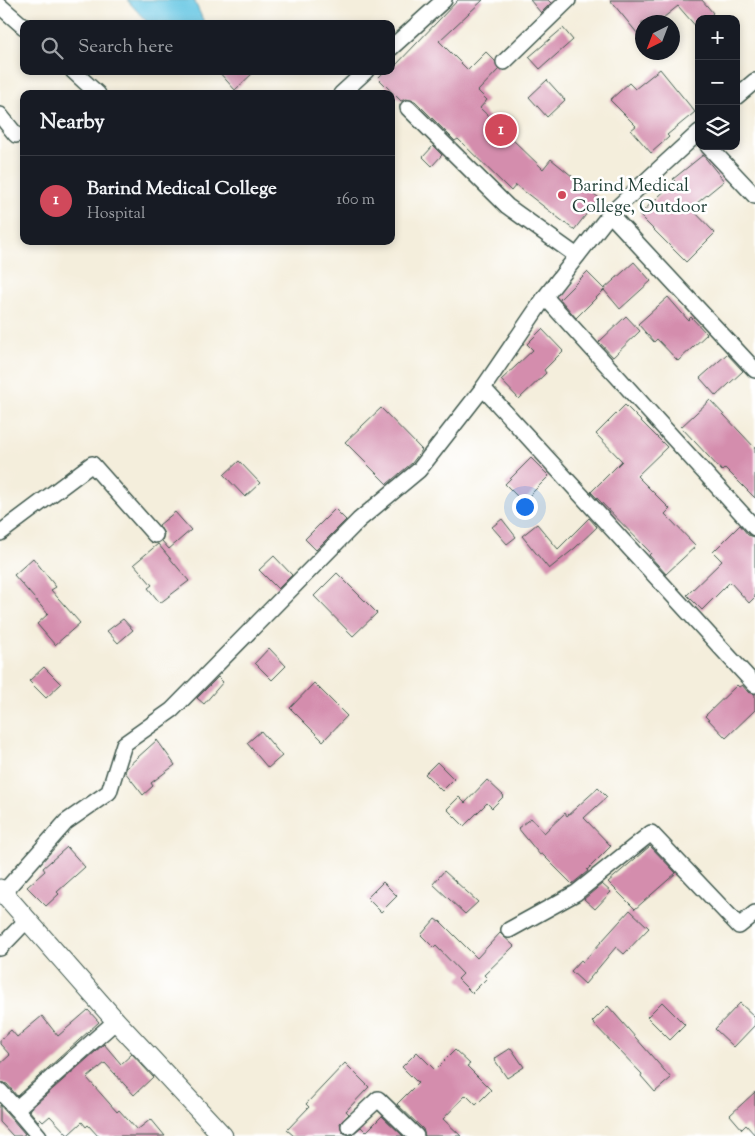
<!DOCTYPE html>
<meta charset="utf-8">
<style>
body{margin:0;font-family:"Sorts Mill Goudy",serif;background:#242831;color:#f1f3f6}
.controls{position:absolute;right:15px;top:15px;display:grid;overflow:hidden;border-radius:10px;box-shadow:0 2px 8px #0003}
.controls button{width:45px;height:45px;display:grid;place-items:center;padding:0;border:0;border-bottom:1px solid #363941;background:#171b24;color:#f1f3f6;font:25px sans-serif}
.compass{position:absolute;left:635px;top:15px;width:45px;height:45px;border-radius:50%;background:#171b24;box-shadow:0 2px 8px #0003;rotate:222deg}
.you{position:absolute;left:524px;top:506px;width:18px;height:18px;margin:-12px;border:4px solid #fff;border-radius:50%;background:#1a73e8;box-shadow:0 0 0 8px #1a73e833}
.badge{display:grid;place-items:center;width:32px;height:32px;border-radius:50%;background:#d1495b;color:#fff;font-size:16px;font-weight:700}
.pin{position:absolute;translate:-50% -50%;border:2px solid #fff;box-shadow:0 1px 5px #0006}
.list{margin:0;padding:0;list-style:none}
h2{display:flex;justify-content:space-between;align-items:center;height:65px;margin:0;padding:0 20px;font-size:21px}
h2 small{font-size:16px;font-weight:400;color:#9ea1a6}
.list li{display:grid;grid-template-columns:32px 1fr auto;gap:15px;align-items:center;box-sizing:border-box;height:90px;padding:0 20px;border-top:1px solid #363941}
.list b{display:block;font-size:19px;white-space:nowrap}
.list p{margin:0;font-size:16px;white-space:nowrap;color:#9ea1a6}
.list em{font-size:16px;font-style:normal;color:#9ea1a6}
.icon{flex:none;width:28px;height:28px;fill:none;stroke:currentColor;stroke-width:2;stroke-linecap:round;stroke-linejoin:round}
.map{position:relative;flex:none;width:755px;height:1136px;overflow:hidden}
.search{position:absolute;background:#171b24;box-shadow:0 2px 8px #0003;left:20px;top:20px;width:375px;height:55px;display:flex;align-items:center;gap:12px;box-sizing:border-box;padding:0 18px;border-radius:10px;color:#9ea1a6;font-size:19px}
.panel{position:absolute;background:#171b24;box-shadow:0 2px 8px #0003;left:20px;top:90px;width:375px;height:155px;border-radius:10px}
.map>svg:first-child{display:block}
.water{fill:#65c6e3;stroke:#42828c}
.building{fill:#d48dad}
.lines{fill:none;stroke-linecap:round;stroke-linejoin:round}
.minor-casing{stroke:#3f584d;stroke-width:18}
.tertiary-casing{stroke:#3f584d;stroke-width:21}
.minor{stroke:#fff;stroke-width:15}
.tertiary{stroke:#fff;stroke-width:19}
.poi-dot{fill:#d1495b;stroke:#fff;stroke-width:2}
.labels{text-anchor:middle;stroke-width:5;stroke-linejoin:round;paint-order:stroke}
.poi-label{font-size:18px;fill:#1f3d34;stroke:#fff;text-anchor:start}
</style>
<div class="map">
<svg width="755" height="1136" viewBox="0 0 755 1136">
<rect width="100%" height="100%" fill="#fff"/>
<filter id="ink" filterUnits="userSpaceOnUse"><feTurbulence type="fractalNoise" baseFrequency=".02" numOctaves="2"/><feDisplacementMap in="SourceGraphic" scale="10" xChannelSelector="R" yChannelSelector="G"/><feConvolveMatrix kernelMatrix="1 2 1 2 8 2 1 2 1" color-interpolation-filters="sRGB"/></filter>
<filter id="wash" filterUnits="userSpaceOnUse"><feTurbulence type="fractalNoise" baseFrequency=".0096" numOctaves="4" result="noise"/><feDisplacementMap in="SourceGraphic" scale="20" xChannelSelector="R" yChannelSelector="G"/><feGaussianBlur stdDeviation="1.12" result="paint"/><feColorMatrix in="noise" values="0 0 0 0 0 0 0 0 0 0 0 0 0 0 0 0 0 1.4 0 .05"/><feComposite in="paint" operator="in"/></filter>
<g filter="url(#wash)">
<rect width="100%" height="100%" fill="#f4eedc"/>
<polygon class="water" points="127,0 194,0 204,22 201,24 149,24"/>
<g id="blocks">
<g class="building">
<polygon points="458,0 483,0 439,41 468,70 486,52 495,61 499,69 478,91 487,100 480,108 543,169 551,159 599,198 574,230 516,185 511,191 458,139 455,141 415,101 406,99 401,101 378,78 385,71 391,71 391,65 393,62 396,65"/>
<polygon points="530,0 548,0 551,3 541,13"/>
<polygon points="610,0 702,0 713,13 707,19 699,19 699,30 678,6 658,22 642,22 642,39"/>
<polygon points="563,28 573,40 540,69 529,57"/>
<polygon points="660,69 695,112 667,135 669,137 651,153 631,130 636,126 610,100 629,83 635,89"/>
<polygon points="218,71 255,71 235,90"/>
<polygon points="547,80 565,100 547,117 529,97"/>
<polygon points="433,146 442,155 432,166 423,157"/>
<polygon points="703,155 724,181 691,208 715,233 686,262 639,215 675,181 673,179"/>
<polygon points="634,262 651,281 620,309 604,290 576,318 560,299 587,272 604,289"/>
<polygon points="668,297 688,320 691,317 707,334 678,361 657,339 654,342 638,324"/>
<polygon points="626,316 640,331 613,357 599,342"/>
<polygon points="542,329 563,351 544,370 546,373 519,399 501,380 533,350 527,344"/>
<polygon points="727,354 743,371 716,396 700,378"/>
<polygon points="710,400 755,448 755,498 725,468 722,471 681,427"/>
<polygon points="625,405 667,447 637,476 670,509 665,514 696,546 666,574 649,555 651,553 591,492 622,461 596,434"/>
<polygon points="381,408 422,450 412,463 387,484 345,442"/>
<polygon points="531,458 549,476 523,502 505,484"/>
<polygon points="239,461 260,483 245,497 224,475"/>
<polygon points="335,509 346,520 316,550 305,539"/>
<polygon points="175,512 191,530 169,549 162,541 164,534 159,525"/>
<polygon points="589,518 597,527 575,548 549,569 522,536 537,524 558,549"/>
<polygon points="502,519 516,537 507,544 492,527"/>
<polygon points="740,525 748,535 755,537 755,597 749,603 730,582 702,610 687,595 722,561 713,552"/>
<polygon points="158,544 189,581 160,603 148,588 152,585 134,564"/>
<polygon points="274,556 292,575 278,589 259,570"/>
<polygon points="33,558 56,587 51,590 80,623 55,645 37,624 48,614 14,575"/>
<polygon points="337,573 377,613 353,636 314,596"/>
<polygon points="123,619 133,630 118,643 107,631"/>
<polygon points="269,648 286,666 272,680 255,663"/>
<polygon points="44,667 61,684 46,698 29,681"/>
<polygon points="218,677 223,682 204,704 197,698"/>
<polygon points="314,683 347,716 323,741 290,708"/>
<polygon points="737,685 739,687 742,685 748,692 755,694 755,710 726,738 705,716"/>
<polygon points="261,731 282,756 268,768 247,743"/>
<polygon points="157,740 175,765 151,783 153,786 143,795 125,772 127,767"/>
<polygon points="437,762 454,779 442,791 425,774"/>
<polygon points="487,780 504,796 492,808 487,803 464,826 447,809 459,797 465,803"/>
<polygon points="598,788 607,797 584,818 611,846 587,870 588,871 572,884 542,854 540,855 518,828 531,818 544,833 565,813 567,816"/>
<polygon points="650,846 676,873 635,909 608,882"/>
<polygon points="67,847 85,867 57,892 59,894 46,906 27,887 45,871 43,868"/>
<polygon points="444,871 478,902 465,914 433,884"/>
<polygon points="383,882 397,896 381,912 367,898"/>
<polygon points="602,884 611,892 595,909 584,899"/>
<polygon points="630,910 649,928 624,954 616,947 585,984 571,971 581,960 583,962"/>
<polygon points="435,919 439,922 440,921 477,958 500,933 514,946 484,975 487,978 472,993 458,979 463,974 436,946 434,948 421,935"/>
<polygon points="662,1002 685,1025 670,1040 647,1017"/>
<polygon points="740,1003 755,1017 755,1025 734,1047 715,1029"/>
<polygon points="608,1006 671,1078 655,1092 641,1076 642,1074 592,1022"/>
<polygon points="88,1010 99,1022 17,1096 7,1084 0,1082 0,1064 10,1055 0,1044 0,1040 11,1030 17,1037 42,1016 58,1036"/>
<polygon points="104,1044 121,1064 132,1054 153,1077 134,1095 105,1063 87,1078 117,1112 119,1110 137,1130 151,1119 165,1136 98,1136 88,1125 86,1127 82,1122 68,1135 50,1116 43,1122 40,1119 38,1121 29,1110"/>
<polygon points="511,1048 524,1067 507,1078 494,1059"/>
<polygon points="455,1050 470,1064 467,1066 491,1090 476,1105 466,1095 443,1119 461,1136 425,1136 423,1129 397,1104 418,1083 402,1067 417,1052 435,1070"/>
<polygon points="345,1063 369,1087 346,1111 349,1114 340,1123 342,1132 352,1135 361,1127 366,1132 382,1116 403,1136 294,1136 287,1130 309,1107 306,1104"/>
<polygon points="755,1092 755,1135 746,1125 742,1129 730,1115"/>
<polygon points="0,1105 25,1134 22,1136 13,1136 0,1122"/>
</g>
</g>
</g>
<g filter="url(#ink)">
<use href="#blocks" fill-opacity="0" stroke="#3f584d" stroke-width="1"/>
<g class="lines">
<g class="minor-casing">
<g id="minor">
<polyline points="0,6 24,27"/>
<polyline points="391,48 444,0"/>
<polyline points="504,62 568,0"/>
<polyline points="73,71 98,94"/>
<polyline points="341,94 366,71"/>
<polyline points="736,97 755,81"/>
<polyline points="408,108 507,206 577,256"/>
<polyline points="0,115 16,135"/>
<polyline points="708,146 755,196"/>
<polyline points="610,214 755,370"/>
<polyline points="545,297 755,528"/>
<polyline points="483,388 755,685"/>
<polyline points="0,533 92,464 155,535"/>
<polyline points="3,893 66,822 109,792 124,744 172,710 359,520 419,470 483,388 545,297 610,214 699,132"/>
<polyline points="509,930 576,893 651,833 739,926 755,913"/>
<polyline points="0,948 27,920"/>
<polyline points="0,1091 16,1109 116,1021"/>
<polyline points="16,1109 39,1136"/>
<polyline points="349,1126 378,1099 416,1136"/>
</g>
</g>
<g class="tertiary-casing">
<polyline id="tertiary" points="0,889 116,1021 223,1136"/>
</g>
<use href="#minor" class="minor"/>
<use href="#tertiary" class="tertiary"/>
</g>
</g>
<circle class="poi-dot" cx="562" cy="195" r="5"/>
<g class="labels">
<g class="poi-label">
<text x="572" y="191">Barind Medical<tspan x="572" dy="21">College, Outdoor</tspan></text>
</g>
</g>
</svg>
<div class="controls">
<button>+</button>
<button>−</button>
<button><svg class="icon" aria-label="layers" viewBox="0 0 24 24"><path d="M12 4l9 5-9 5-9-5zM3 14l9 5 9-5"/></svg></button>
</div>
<svg class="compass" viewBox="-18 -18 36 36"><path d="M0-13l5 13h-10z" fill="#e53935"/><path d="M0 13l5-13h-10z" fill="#9ea1a6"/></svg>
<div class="you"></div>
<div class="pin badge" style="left:501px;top:130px">1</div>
<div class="search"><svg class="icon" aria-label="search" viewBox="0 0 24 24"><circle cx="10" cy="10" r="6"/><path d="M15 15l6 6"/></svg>Search here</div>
<section class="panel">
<h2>Nearby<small></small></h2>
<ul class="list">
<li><span class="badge">1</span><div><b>Barind Medical College</b><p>Hospital</p></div><em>160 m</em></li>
</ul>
</section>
</div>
